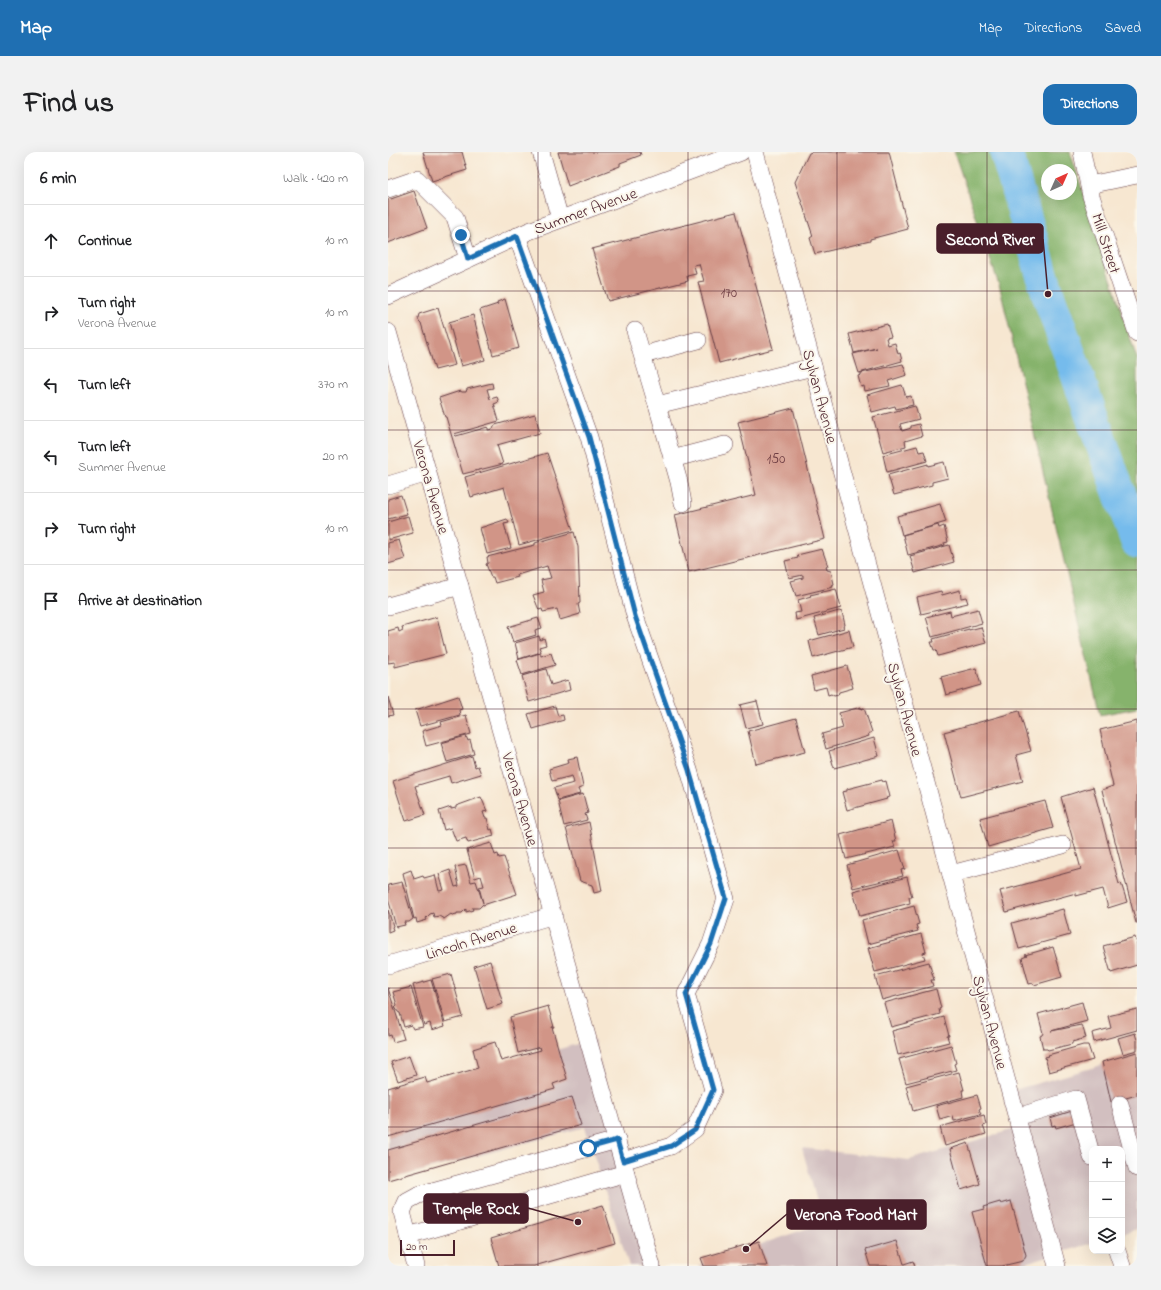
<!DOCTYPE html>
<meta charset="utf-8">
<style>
body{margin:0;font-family:"Indie Flower",sans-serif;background:#f2f2f2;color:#202124}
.controls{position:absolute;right:12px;bottom:12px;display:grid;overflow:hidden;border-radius:8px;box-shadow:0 4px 16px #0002}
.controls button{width:36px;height:36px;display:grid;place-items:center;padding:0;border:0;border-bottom:1px solid #e0e0e0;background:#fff;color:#202124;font:20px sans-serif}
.compass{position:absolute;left:653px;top:12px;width:36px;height:36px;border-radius:50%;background:#fff;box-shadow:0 4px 16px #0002;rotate:45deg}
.scale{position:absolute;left:12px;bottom:10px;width:55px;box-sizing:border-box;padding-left:4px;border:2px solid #4a1f2b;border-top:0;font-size:11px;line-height:14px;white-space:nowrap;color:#4a1f2b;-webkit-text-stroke:3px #fbf7ec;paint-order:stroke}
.stop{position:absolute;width:12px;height:12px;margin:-9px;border:3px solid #1f6fb2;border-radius:50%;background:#fff}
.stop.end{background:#1f6fb2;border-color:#fff;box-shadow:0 1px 4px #0008}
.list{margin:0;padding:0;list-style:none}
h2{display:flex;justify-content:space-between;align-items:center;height:52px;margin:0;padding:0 16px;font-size:17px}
h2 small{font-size:13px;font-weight:400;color:#757577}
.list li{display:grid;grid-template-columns:26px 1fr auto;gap:12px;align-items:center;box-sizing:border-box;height:72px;padding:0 16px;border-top:1px solid #e0e0e0}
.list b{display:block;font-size:15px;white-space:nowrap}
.list p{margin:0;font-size:13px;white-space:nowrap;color:#757577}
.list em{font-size:13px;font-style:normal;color:#757577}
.icon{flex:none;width:22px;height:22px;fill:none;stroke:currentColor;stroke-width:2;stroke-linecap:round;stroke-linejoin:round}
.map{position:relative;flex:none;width:749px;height:1114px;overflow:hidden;border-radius:12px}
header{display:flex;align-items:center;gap:24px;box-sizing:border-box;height:56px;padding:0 20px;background:#1f6fb2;color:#fff}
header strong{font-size:19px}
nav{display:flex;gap:22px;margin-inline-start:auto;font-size:14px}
.intro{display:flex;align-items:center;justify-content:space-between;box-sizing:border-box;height:96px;padding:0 24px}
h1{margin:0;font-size:28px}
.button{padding:10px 18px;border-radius:12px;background:#1f6fb2;color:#fff;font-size:14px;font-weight:700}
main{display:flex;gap:24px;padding:0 24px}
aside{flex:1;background:#fff;border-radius:12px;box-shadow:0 4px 16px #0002}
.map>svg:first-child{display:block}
.industrial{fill:#d2bfc0}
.forest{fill:#86b36c;stroke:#68694c;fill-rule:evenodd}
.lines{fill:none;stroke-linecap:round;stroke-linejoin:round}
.river{stroke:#75bbec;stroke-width:33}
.building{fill:#d19587}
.minor-casing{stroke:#643d44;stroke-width:18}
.minor{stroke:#fff;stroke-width:17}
.route{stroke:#1f6fb2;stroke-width:5}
.grid{fill:none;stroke:#4a1f2b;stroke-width:1;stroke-opacity:0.55}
.labels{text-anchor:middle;stroke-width:4;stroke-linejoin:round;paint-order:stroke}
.number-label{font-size:14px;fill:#6c3c42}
.street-label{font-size:16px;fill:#4a1f2b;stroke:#fbf7ec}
.leader{fill:none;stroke:#4a1f2b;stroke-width:1.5}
.callout-dot{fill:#4a1f2b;stroke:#fbf7ec;stroke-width:1.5}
.callout{fill:#4a1f2b;stroke:#4a1f2b;stroke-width:1.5}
.callout-label{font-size:17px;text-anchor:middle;font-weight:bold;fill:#fff}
</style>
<header>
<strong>Map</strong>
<nav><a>Map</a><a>Directions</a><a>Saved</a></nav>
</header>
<div class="intro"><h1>Find us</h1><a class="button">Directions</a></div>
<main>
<aside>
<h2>6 min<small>Walk · 420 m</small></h2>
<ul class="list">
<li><svg class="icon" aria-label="ahead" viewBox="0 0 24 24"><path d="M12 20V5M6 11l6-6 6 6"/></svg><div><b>Continue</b></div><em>10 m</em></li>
<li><svg class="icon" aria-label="right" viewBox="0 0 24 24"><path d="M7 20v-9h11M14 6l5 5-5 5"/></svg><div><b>Turn right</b><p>Verona Avenue</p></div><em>10 m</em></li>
<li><svg class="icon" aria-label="left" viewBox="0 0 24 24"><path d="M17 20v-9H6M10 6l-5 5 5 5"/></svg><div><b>Turn left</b></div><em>370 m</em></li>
<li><svg class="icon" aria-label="left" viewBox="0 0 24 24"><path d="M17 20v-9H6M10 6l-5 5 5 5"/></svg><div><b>Turn left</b><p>Summer Avenue</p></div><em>20 m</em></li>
<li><svg class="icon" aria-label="right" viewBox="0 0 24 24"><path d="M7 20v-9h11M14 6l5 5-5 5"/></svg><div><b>Turn right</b></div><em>10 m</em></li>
<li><svg class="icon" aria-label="arrive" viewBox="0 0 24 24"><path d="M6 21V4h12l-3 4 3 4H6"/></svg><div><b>Arrive at destination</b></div></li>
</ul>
</aside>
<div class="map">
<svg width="749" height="1114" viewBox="0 0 749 1114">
<rect width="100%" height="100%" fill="#fbf7ec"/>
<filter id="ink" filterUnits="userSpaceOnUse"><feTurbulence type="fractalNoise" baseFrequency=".025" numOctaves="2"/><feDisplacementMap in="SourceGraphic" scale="8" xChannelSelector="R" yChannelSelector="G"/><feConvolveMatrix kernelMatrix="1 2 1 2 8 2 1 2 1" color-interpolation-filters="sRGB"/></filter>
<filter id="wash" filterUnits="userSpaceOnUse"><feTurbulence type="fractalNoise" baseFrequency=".012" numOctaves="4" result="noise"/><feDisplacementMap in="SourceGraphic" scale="16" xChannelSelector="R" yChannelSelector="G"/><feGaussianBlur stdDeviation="0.9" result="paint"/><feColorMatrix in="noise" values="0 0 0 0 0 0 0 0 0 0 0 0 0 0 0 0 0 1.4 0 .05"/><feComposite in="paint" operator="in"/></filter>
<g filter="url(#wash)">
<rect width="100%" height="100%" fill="#f7e7d1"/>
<g class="industrial">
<polygon points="206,887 267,1114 241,1114 197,975 0,1028 0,947"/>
<polygon points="749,903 749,1077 734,1082 734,997 704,997 704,1091 627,1114 309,1114 435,1071 414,996 521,1008 630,976 619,940"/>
</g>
<path class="forest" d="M566,0h116l67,207v349l-37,7 -100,-427zM659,18h24v24h-24z"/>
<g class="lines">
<polyline class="river" points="618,0 660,142 749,390"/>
</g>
<g id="blocks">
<g class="building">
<polygon points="35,0 74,0 79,18 44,29"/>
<polygon points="170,0 252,0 253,3 232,11 232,14 180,34"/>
<polygon points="424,0 501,0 520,77 482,87 482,89 427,102 422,86 425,84 407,30 421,1"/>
<polygon points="26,39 39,76 0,91 0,48"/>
<polygon points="348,60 385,197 331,211 310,130 316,129 311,112 306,113 308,122 299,124 300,129 220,149 204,97"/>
<polygon points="117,147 131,196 105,203 92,158 110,152 109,150"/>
<polygon points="50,156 67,213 47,218 33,171 31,169 30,166 31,162"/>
<polygon points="85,163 97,208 73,214 61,170"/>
<polygon points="499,172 503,185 498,186 500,193 507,191 510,202 512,201 514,209 471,221 465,202 489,196 466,201 461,182"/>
<polygon points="515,212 519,223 500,229 502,234 477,239 476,234 473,235 470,224 473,223 473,221"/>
<polygon points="104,231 105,236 99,237 102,247 109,245 111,250 106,252 111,269 66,282 68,284 100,275 100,278 105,277 107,273 147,262 152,281 109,293 115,312 75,322 58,265 57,265 51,246 72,239 74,240 78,240 79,237"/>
<polygon points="514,233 518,245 523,244 525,253 508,257 507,254 484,260 479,243"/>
<polygon points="527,254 531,267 512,272 514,279 523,276 523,274 531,272 534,284 517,289 518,294 495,300 485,265"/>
<polygon points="405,256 437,387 301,420 287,363 368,343 350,270"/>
<polygon points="529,294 531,300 536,299 539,309 499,320 495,303"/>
<polygon points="159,301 185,378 131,393 116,335 83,345 77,325"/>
<polygon points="556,310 560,326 544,330 544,333 506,343 500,323 540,312 540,314"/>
<polygon points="13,343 19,362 0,367 0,347"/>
<polygon points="552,352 558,370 514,383 509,364"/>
<polygon points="20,364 25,381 0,388 0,370"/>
<polygon points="119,367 121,371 116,372 123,396 99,402 92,376"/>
<polygon points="550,373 551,376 556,374 560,390 556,391 557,393 520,403 515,383"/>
<polygon points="186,380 190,395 192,451 190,452 192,462 172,468 169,457 155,460 154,457 151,458 145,443 156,440 153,428 163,426 159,414 129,423 130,425 107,431 105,425 103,425 98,412 100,411 99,405 147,393 147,391"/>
<polygon points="11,388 17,407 0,412 0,391"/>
<polygon points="561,393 566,410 527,421 522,404"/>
<polygon points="434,397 440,414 438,414 439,418 443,419 446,432 444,433 445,435 408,444 403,429 415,426 415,423 401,426 397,409 410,406 409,403"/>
<polygon points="448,437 453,456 408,468 407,461 413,460 410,448 423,444 422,443"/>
<polygon points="572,438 573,446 578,445 580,451 533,462 529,445 553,439 554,443"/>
<polygon points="590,457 594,471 544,485 538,465 562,459 563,464"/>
<polygon points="451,459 454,460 457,473 455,474 456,476 431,483 426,466"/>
<polygon points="49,465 58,502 7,515 7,510 0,511 0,479 10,476 11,480 15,478 14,475"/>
<polygon points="150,466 154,476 147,478 148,483 125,490 120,475"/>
<polygon points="593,475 598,491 550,504 548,498 546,498 543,490 546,490 545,487 581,477 581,478"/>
<polygon points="461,478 465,495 425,506 421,489"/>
<polygon points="151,484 152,488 156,486 158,493 151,495 153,500 131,507 127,491"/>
<polygon points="152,501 153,504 163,501 167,513 134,523 129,508"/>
<polygon points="459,514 465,536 451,540 450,543 446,544 443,542 440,543 438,535 426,538 423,524"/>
<polygon points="588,516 593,533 558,543 553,525"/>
<polygon points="158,517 163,533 180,528 182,538 141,550 134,524"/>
<polygon points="70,544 74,557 71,558 72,563 32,574 27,558"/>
<polygon points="0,545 5,563 0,564"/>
<polygon points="369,549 375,572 358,576 352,553"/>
<polygon points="167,554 170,564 175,563 176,568 145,577 140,562"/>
<polygon points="473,555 473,557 476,556 484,580 480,582 481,584 438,597 434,582 455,576 451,561"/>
<polygon points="631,559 643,599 628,603 635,629 573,645 556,580"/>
<polygon points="78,563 83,582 38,594 34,579 54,573 53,570"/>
<polygon points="408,566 417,600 368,612 360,579"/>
<polygon points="749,569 749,771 748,771 714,638 725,634 712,578"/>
<polygon points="78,584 80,589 82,588 86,602 59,610 53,591"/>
<polygon points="486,586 491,604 446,616 441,599"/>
<polygon points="84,604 87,615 90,614 93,622 63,631 61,624 27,634 37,663 18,669 5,629"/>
<polygon points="189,605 195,635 190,637 192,642 170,648 166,636 186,631 184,624 164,629 161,617 181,611 180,607"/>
<polygon points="494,628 495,630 498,629 502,645 498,646 499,647 459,658 454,640 459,639 459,637"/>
<polygon points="705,635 731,732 733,731 739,750 720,756 715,737 688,744 688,741 618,760 612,739 693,717 673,645"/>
<polygon points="195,642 200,661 197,662 199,668 176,674 170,649"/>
<polygon points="93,645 99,659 95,660 97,666 99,666 102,678 104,677 106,684 80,691 78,686 68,689 63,676 56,678 51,659 63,655 63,657 68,656 68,654"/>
<polygon points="657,649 665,676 600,695 592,666"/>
<polygon points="503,669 508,689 505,689 507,695 458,707 452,683"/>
<polygon points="201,670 214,739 206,741 204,733 192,729 178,676"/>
<polygon points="103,691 107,703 110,702 111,706 116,705 129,742 95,753 95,752 91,756 84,756 85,758 78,760 78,757 74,761 69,761 69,762 64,763 63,762 56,767 51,764 46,765 45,761 42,762 38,766 39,768 29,771 28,766 26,767 15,721 23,718 26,727 35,724 36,726 47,723 51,739 56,738 51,722 62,718 67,735 71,734 67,715 78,713 83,730 88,729 95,751 91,735 96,734 93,724 87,726 79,698"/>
<polygon points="511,698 517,717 513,718 515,724 465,736 459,713"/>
<polygon points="519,725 524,745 521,745 522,751 472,764 465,739"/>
<polygon points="14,730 25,767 21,770 16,770 17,773 8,775 0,746 0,738 1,738 0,733"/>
<polygon points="526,754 531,772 528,773 530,779 480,792 474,768"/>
<polygon points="675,757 682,783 631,797 624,771"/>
<polygon points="0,758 5,774 4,775 5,778 0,780"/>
<polygon points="533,782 538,800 535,801 537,807 487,820 480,796"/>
<polygon points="747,785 749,792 749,813 723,821 715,794"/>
<polygon points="665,795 674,825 646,833 645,831 641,832 634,806 639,804 637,803"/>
<polygon points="102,809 115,852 99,857 86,814"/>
<polygon points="541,810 546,828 543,828 545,834 494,848 487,824"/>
<polygon points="63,822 75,865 57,870 44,827"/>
<polygon points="43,828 57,874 44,878 42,871 36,873 25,833"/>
<polygon points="23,835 35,875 25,877 23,873 16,875 12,861 10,860 7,855 9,853 5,840"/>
<polygon points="0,836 16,887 5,890 3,883 0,884"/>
<polygon points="548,837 553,856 551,857 552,862 503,875 496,851"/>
<polygon points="694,850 699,869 663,879 694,873 698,886 684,890 684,892 660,898 659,897 655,897 652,884 654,883 655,881 650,862"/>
<polygon points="160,854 166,875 164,875 179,927 165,932 167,937 0,985 0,936 37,925 39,931 90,916 85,897 107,890 113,909 153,898 152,895 130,901 122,865"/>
<polygon points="749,857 749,878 706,890 704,881 723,876 720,864"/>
<polygon points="556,865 561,884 559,884 561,890 510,903 504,879"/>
<polygon points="747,881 749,888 749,898 735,902 730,886"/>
<polygon points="563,893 568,911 566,912 568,918 518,931 511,907"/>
<polygon points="695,893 700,893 705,908 661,920 657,905 661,904 660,903"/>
<polygon points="749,900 749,943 723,950 714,910"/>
<polygon points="21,904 28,923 10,929 3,910"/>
<polygon points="571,920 576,938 574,938 575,945 525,959 518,934"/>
<polygon points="589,943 593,956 591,957 593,962 566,969 565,964 552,968 548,954"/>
<polygon points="184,945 193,973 0,1028 0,998"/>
<polygon points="684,959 688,970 668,976 667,973 664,974 662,966"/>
<polygon points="596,963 598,973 595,974 598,982 557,994 552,975"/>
<polygon points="580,991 592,1032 573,1038 562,997"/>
<polygon points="623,1049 638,1103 635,1109 614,1114 599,1114 584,1060 596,1057 595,1055 612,1050 613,1052"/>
<polygon points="215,1053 227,1091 146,1114 111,1114 103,1086"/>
<polygon points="371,1089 379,1114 316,1114 313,1106"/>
<polygon points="509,1089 516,1112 525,1109 527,1114 482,1114 477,1098"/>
</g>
</g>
</g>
<g filter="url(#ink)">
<use href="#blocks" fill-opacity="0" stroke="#643d44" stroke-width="1"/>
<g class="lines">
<g class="minor-casing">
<g id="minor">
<polyline points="153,0 172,67"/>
<polyline points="367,0 669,1114"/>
<polyline points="694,0 703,44 749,181"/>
<polyline points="701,33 749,23"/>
<polyline points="0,37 29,27 67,65 80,107"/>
<polyline points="129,84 201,285 247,464 301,618 338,747 323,792 298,842 325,938 307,977 283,994 235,1009"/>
<polyline points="0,144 141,79 353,0"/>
<polyline points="247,179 269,253"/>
<polyline points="0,180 264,1114"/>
<polyline points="255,203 310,188"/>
<polyline points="284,307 337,293"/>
<polyline points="0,333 40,321"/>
<polyline points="295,351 291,330 269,253 425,215"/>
<polyline points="0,454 72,434"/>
<polyline points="563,722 675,693"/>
<polyline points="0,813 166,763"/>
<polyline points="732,952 749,1016"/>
<polyline points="629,965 688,947 704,1005"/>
<polyline points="20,1084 238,1021"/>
<polyline points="729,1099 734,1114"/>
<polyline points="28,1114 14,1060 19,1049 30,1043 229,988"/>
</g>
</g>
<use href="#minor" class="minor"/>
</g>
</g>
<g class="lines" filter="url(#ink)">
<polyline class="route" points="73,83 80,107 129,84 201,285 247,464 301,618 338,746 323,792 298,842 325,938 307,978 283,994 235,1009 229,988 200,996"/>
</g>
<path class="grid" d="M150,0v1114M300,0v1114M449,0v1114M599,0v1114M0,139h749M0,278h749M0,418h749M0,557h749M0,696h749M0,836h749M0,975h749"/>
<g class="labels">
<g class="number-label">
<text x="341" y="145">170</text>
<text x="388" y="311">150</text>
</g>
<g class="street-label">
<text transform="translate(197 58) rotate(-20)" y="6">Summer Avenue</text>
<text transform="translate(719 91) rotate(72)" y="6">Mill Street</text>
<text transform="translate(433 244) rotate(75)" y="6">Sylvan Avenue</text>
<text transform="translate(44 335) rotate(74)" y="6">Verona Avenue</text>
<text transform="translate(518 557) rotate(75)" y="6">Sylvan Avenue</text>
<text transform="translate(133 647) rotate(74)" y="6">Verona Avenue</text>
<text transform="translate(83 788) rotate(-17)" y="6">Lincoln Avenue</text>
<text transform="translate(603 870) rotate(75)" y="6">Sylvan Avenue</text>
</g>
</g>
<path class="leader" d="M660 142L655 87M190 1070L140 1056M358 1097L399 1062"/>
<g class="callout-dot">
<circle cx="660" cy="142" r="4"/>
<circle cx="190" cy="1070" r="4"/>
<circle cx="358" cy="1097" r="4"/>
</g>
<g class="callout">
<rect x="549" y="72" width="106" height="29" rx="4"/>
<rect x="36" y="1042" width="104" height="29" rx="4"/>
<rect x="399" y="1048" width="139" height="29" rx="4"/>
</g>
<g class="callout-label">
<text x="602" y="93">Second River</text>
<text x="88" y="1062">Temple Rock</text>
<text x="468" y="1068">Verona Food Mart</text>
</g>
</svg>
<div class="controls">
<button>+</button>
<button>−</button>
<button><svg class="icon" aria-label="layers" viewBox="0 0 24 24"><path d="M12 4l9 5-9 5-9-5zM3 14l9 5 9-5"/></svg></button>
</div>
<svg class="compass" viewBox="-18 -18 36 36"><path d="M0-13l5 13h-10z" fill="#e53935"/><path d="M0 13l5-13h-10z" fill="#757577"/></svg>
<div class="scale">20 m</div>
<div class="stop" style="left:200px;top:996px"></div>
<div class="stop end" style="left:73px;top:83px"></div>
</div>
</main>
